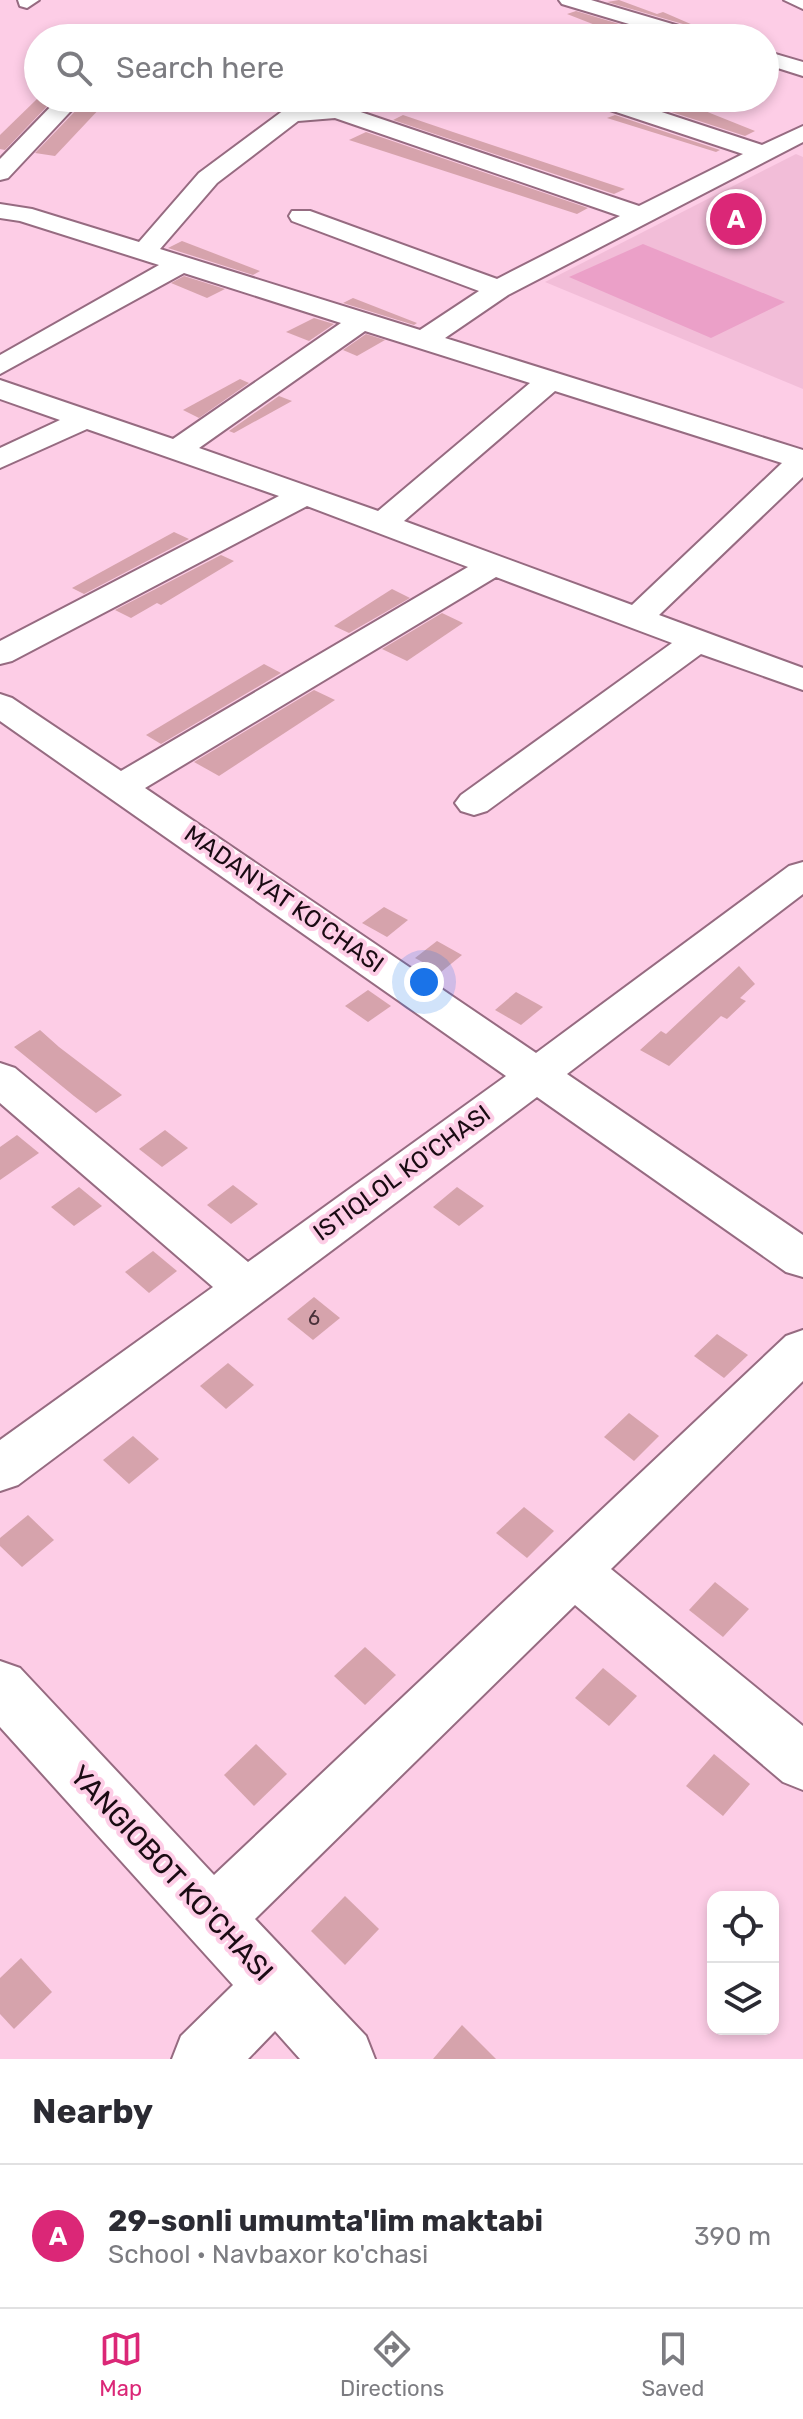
<!DOCTYPE html>
<meta charset="utf-8">
<style>
body{margin:0;font-family:Rubik,sans-serif;background:#f7f7f7;color:#2b2b33}
.controls{position:absolute;right:24px;bottom:24px;display:grid;overflow:hidden;border-radius:16px;box-shadow:0 4px 12px #0003}
.controls button{width:72px;height:72px;display:grid;place-items:center;padding:0;border:0;border-bottom:2px solid #e1e1e2;background:#fff;color:#2b2b33;font:40px sans-serif}
.you{position:absolute;left:424px;top:982px;width:28px;height:28px;margin:-20px;border:6px solid #fff;border-radius:50%;background:#1a73e8;box-shadow:0 0 0 12px #1a73e833}
.badge{display:grid;place-items:center;width:52px;height:52px;border-radius:50%;background:#db2777;color:#fff;font-size:26px;font-weight:700}
.pin{position:absolute;translate:-50% -50%;border:4px solid #fff;box-shadow:0 2px 8px #0006}
.list{margin:0;padding:0;list-style:none}
h2{display:flex;justify-content:space-between;align-items:center;height:104px;margin:0;padding:0 32px;font-size:34px}
h2 small{font-size:26px;font-weight:400;color:#7c7c81}
.list li{display:grid;grid-template-columns:52px 1fr auto;gap:24px;align-items:center;box-sizing:border-box;height:144px;padding:0 32px;border-top:2px solid #e1e1e2}
.list b{display:block;font-size:30px;white-space:nowrap}
.list p{margin:0;font-size:26px;white-space:nowrap;color:#7c7c81}
.list em{font-size:26px;font-style:normal;color:#7c7c81}
.icon{flex:none;width:44px;height:44px;fill:none;stroke:currentColor;stroke-width:2;stroke-linecap:round;stroke-linejoin:round}
.map{position:relative;flex:none;width:803px;height:2059px;overflow:hidden}
.search{position:absolute;background:#fff;box-shadow:0 4px 12px #0003;left:24px;right:24px;top:24px;height:88px;display:flex;align-items:center;gap:20px;box-sizing:border-box;padding:0 28px;border-radius:44px;color:#7c7c81;font-size:30px}
.sheet{height:248px;background:#fff}
nav{display:flex;justify-content:space-around;align-items:center;box-sizing:border-box;height:112px;border-top:2px solid #e1e1e2;background:#fff;font-size:22px;color:#7c7c81}
nav a{display:grid;justify-items:center;gap:4px}
nav .on{color:#db2777}
.map>svg:first-child{display:block}
.built{fill:#f2bdd8}
.green{fill:#eba0c8}
.building{fill:#d6a3ac}
.lines{fill:none;stroke-linecap:round;stroke-linejoin:round}
.minor-casing{stroke:#966b81;stroke-width:4}
.minor{fill:#fff;fill-rule:evenodd}
.labels{text-anchor:middle;stroke-width:8;stroke-linejoin:round;paint-order:stroke}
.number-label{font-size:20px;fill:#493139}
.street-label{font-size:24px;fill:#1a0b13;stroke:#fdcde6}
.near-street-label{font-size:28px;fill:#1a0b13;stroke:#fdcde6}
</style>
<div class="map">
<svg width="803" height="2059" viewBox="0 0 803 2059">
<rect width="100%" height="100%" fill="#fdcde6"/>
<polygon class="built" points="796,154 803,157 803,389 545,282"/>
<polygon class="green" points="643,244 785,302 711,338 569,277"/>
<g class="building">
<polygon points="619,0 657,14 663,12 723,38 713,38 707,31 607,2"/>
<polygon points="576,11 666,38 601,38 600,32 608,30 567,14"/>
<polygon points="38,98 53,100 5,150 0,149 0,135"/>
<polygon points="663,99 693,111 700,109 755,131 745,136 647,104"/>
<polygon points="83,103 103,105 55,156 35,153"/>
<polygon points="403,115 453,132 625,189 614,194 393,120"/>
<polygon points="615,115 720,150 716,152 607,118"/>
<polygon points="366,132 588,208 577,214 349,140"/>
<polygon points="182,241 260,271 253,275 168,248"/>
<polygon points="184,276 225,289 207,298 171,283"/>
<polygon points="353,298 417,323 414,325 343,303"/>
<polygon points="314,318 334,324 309,341 286,332"/>
<polygon points="366,334 385,340 357,356 343,350"/>
<polygon points="240,379 249,383 199,418 183,410"/>
<polygon points="279,396 292,401 234,433 229,431"/>
<polygon points="174,532 189,539 84,594 72,588"/>
<polygon points="221,555 234,561 161,605 157,603 131,618 115,610"/>
<polygon points="392,589 410,598 349,633 334,626"/>
<polygon points="442,613 463,623 407,661 382,649"/>
<polygon points="264,664 281,673 161,744 146,735"/>
<polygon points="314,690 335,700 219,776 194,762"/>
<polygon points="384,907 408,920 387,937 362,923"/>
<polygon points="437,941 462,955 441,972 415,958"/>
<polygon points="739,966 755,984 740,998 746,1001 727,1019 721,1016 669,1066 640,1050 661,1031 666,1034"/>
<polygon points="368,990 391,1006 368,1022 345,1006"/>
<polygon points="516,992 543,1007 521,1025 495,1010"/>
<polygon points="40,1030 59,1047 122,1095 96,1113 74,1096 14,1047"/>
<polygon points="165,1130 188,1148 162,1167 139,1149"/>
<polygon points="17,1135 39,1153 0,1180 0,1147"/>
<polygon points="233,1185 258,1204 231,1224 207,1205"/>
<polygon points="79,1187 102,1206 74,1226 51,1207"/>
<polygon points="457,1187 484,1206 459,1226 433,1207"/>
<polygon points="153,1251 177,1271 149,1293 125,1272"/>
<polygon points="314,1297 340,1318 313,1340 287,1319"/>
<polygon points="717,1334 748,1355 724,1378 694,1356"/>
<polygon points="228,1363 254,1385 226,1409 200,1386"/>
<polygon points="629,1413 659,1436 634,1461 604,1437"/>
<polygon points="133,1436 159,1459 129,1484 103,1460"/>
<polygon points="524,1507 554,1531 527,1558 496,1533"/>
<polygon points="28,1515 54,1540 22,1567 0,1546 0,1538"/>
<polygon points="715,1582 749,1609 723,1637 689,1610"/>
<polygon points="365,1647 396,1675 365,1705 334,1676"/>
<polygon points="603,1668 637,1696 609,1726 575,1698"/>
<polygon points="256,1744 287,1774 254,1806 224,1775"/>
<polygon points="714,1754 750,1784 723,1816 686,1786"/>
<polygon points="345,1896 379,1929 345,1965 311,1931"/>
<polygon points="21,1958 52,1992 14,2029 0,2014 0,1978"/>
<polygon points="462,2025 496,2059 433,2059"/>
</g>
<g class="lines">
<g class="minor-casing">
<g id="minor">
<polygon points="18,0 39,0 27,8 20,6"/>
<polygon points="559,0 591,0 706,34 710,38 676,38 562,4"/>
<polygon points="784,0 803,0 803,9"/>
<polygon points="411,31 421,34 425,38 400,37"/>
<polygon points="765,51 803,62 803,76 765,64"/>
<polygon points="59,98 83,98 8,178 0,180 0,159"/>
<path d="M586,98h33l143,47 41,-19v16l-295,153 -63,43 358,112v27l-144,138 144,53v22l-102,-36 -214,157 -13,4 -13,-4 -6,-8 6,-8 211,-152 -176,-66 -351,211 391,265 253,-187 14,-4v32l-236,180 236,161v42l-17,-5 -249,-175 -519,388 -18,6v-51l213,-153 -213,-184v-40l15,5 233,194 258,-186 -506,-355v-27l12,4 109,73 347,-204 -161,-61 -295,155 -12,3v-23l279,-145 -192,-67 -87,39v-20l60,-28 -60,-21v-19l173,59 168,-116 -157,-50 -184,101v-19l159,-90 -139,-44 -20,-3v-14l32,5 107,33 60,-69 85,-63 53,-6 302,102 104,-52 -154,-51zM335,118l285,98 -123,63 -187,-68h-18l-3,5 3,5 187,70 -59,39 -260,-81 57,-66 81,-62zM365,331l165,52 -152,128 -179,-63zM555,391l227,72 -150,142 -228,-84z"/>
<polygon points="803,1330 803,1381 611,1569 803,1726 803,1790 783,1782 575,1605 255,1919 366,2036 375,2059 300,2059 275,2031 248,2059 172,2059 181,2036 233,1985 0,1727 0,1661 20,1668 214,1875 786,1336"/>
</g>
</g>
<use href="#minor" class="minor"/>
</g>
<g class="labels">
<g class="number-label">
<text x="314" y="1325">6</text>
</g>
<g class="street-label">
<text transform="translate(284 899) rotate(35)" y="8">MADANYAT KO'CHASI</text>
<text transform="translate(402 1173) rotate(-36)" y="8">ISTIQLOL KO'CHASI</text>
</g>
<g class="near-street-label">
<text transform="translate(172 1873) rotate(47)" y="10">YANGIOBOT KO'CHASI</text>
</g>
</g>
</svg>
<div class="controls">
<button><svg class="icon" aria-label="locate" viewBox="0 0 24 24"><circle cx="12" cy="12" r="6"/><path d="M12 2v4M12 18v4M2 12h4M18 12h4"/></svg></button>
<button><svg class="icon" aria-label="layers" viewBox="0 0 24 24"><path d="M12 4l9 5-9 5-9-5zM3 14l9 5 9-5"/></svg></button>
</div>
<div class="you"></div>
<div class="pin badge" style="left:736px;top:219px">A</div>
<div class="search"><svg class="icon" aria-label="search" viewBox="0 0 24 24"><circle cx="10" cy="10" r="6"/><path d="M15 15l6 6"/></svg>Search here</div>
</div>
<section class="sheet">
<h2>Nearby<small></small></h2>
<ul class="list">
<li><span class="badge">A</span><div><b>29-sonli umumta'lim maktabi</b><p>School · Navbaxor ko'chasi</p></div><em>390 m</em></li>
</ul>
</section>
<nav>
<a class="on"><svg class="icon" aria-label="map" viewBox="0 0 24 24"><path d="M3 6l6-2 6 2 6-2v14l-6 2-6-2-6 2zM9 4v14M15 6v14"/></svg>Map</a>
<a><svg class="icon" aria-label="directions" viewBox="0 0 24 24"><path d="M12 3l9 9-9 9-9-9zM9 14v-3h6M13 9l2 2-2 2"/></svg>Directions</a>
<a><svg class="icon" aria-label="saved" viewBox="0 0 24 24"><path d="M7 4h10v16l-5-4-5 4z"/></svg>Saved</a>
</nav>
